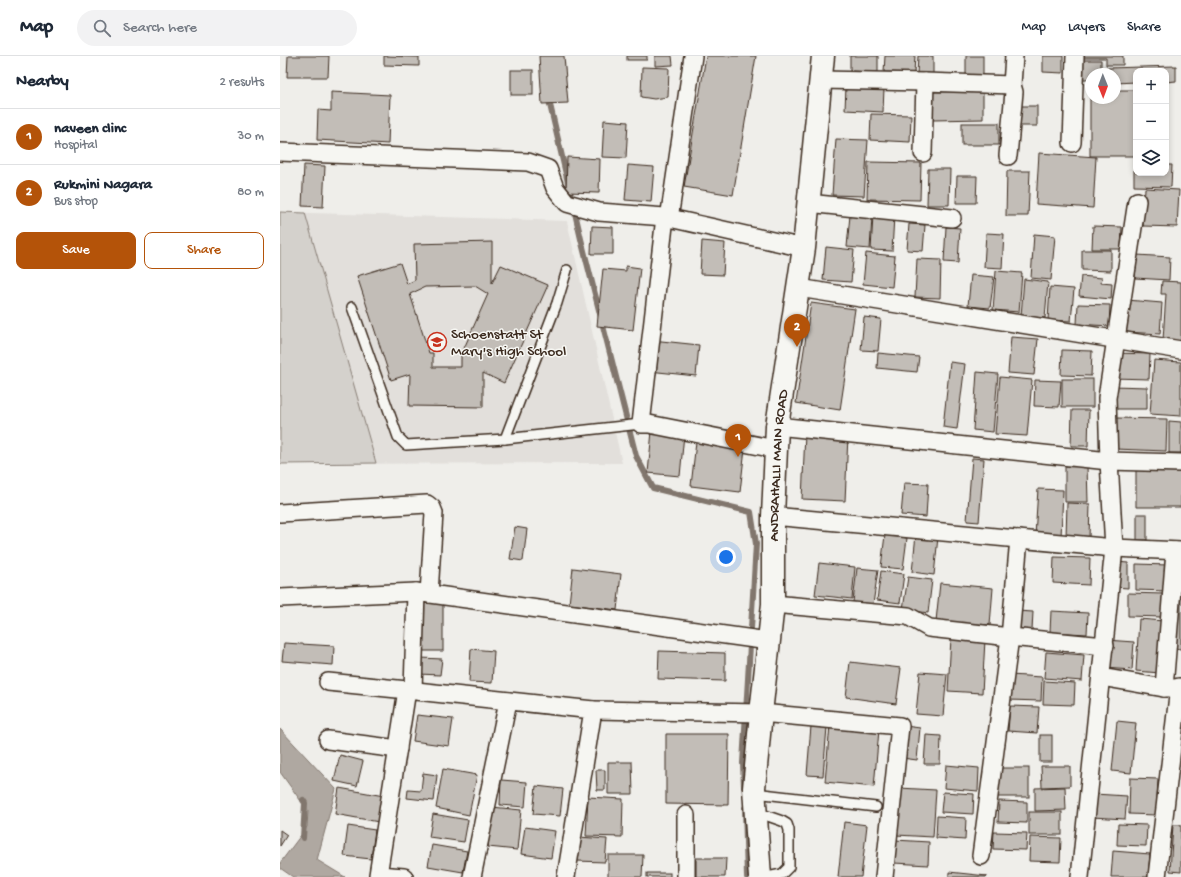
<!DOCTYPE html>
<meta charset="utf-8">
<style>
body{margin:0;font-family:"Gochi Hand",sans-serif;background:#f2f2f3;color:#1f2937}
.controls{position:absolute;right:12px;top:12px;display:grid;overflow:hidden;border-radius:8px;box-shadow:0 2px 6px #0003}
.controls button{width:36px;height:36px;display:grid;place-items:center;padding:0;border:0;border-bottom:1px solid #e0e1e3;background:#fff;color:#1f2937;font:20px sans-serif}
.compass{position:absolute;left:805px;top:12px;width:36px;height:36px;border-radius:50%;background:#fff;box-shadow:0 2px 6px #0003;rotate:179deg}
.you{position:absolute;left:446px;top:501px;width:14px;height:14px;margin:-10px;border:3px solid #fff;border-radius:50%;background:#1a73e8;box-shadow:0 0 0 6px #1a73e833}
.badge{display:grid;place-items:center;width:26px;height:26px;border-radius:50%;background:#b45309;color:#fff;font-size:13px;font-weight:700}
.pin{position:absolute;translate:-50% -33px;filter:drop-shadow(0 1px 2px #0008)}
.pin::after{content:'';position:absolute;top:21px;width:14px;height:12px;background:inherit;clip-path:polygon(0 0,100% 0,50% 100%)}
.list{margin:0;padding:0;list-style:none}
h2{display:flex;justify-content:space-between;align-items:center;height:52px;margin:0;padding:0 16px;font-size:17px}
h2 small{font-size:13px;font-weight:400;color:#747a83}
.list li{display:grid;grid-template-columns:26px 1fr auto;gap:12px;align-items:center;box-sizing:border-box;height:56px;padding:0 16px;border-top:1px solid #e0e1e3}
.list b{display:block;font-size:15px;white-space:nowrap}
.list p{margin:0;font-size:13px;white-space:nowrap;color:#747a83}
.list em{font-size:13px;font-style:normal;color:#747a83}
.actions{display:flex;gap:8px;padding:12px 16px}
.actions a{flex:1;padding:9px 0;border:1px solid #b45309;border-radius:8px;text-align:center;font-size:14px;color:#b45309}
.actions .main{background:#b45309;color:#fff}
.icon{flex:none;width:22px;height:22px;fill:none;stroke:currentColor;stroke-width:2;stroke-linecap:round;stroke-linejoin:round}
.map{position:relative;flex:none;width:901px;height:821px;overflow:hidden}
header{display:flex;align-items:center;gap:24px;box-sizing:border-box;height:56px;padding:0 20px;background:#fff;border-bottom:1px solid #e0e1e3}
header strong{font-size:19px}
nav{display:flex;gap:22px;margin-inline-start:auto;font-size:14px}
.search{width:280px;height:36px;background:#f2f2f3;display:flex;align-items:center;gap:10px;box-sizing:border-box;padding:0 14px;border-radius:22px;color:#747a83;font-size:15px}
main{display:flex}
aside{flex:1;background:#fff}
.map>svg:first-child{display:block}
.built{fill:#e2dfdb}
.green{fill:#d4d1cc;stroke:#887e75}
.water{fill:#afa8a1;stroke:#81766d}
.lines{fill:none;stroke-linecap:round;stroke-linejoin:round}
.stream{stroke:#81766d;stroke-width:6}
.building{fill:#c2bdb7;stroke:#3b2a1e;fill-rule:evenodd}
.lane-casing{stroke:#3b2a1e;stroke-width:12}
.street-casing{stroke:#3b2a1e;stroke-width:20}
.secondary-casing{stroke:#3b2a1e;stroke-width:25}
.lane{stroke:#f6f6f2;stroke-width:9}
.street{stroke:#f6f6f2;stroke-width:17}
.secondary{stroke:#f6f6f2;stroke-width:22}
.labels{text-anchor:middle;stroke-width:3;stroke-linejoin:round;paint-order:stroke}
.poi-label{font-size:15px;fill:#3b2a1e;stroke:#f6f6f2;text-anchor:start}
.street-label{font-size:15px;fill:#3b2a1e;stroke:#f6f6f2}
</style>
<header>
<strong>Map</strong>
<div class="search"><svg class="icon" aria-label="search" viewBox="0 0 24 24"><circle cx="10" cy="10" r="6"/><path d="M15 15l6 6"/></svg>Search here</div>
<nav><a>Map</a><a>Layers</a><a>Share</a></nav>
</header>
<main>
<aside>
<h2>Nearby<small>2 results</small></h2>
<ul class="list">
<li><span class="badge">1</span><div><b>naveen clinc</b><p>Hospital</p></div><em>30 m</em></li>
<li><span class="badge">2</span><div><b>Rukmini Nagara</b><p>Bus stop</p></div><em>80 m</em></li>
</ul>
<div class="actions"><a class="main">Save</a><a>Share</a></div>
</aside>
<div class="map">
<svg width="901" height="821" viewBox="0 0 901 821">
<rect width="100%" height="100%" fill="#efeeea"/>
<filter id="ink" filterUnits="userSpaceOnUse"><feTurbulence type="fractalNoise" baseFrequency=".025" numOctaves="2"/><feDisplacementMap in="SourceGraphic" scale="8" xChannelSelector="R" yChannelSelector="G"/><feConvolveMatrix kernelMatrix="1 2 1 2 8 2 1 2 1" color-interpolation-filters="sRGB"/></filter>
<g filter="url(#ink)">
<polygon class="built" points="0,156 287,165 342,407 0,408"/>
<polygon class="green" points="0,156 25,157 96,407 0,408"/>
<polygon class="water" points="0,673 56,733 37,804 65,821 13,821 0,812 0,807 27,771 28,755 0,716"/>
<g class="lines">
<g class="stream">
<polyline points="268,40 301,183 356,400 373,432 471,456 476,488 463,707 464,731"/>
<polyline points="465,752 467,821"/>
<polyline points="23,782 25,747 23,744"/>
</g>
</g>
<g class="building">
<polygon points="8,0 49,0 48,21 7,21"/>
<polygon points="104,0 139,1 139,10 104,9"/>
<polygon points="259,0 284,0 288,47 262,48"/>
<rect x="347" y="0" width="20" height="4"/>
<polygon points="375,0 392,0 393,9 375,10"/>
<polygon points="426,0 476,0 453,139 404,131"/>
<polygon points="570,0 598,0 598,16 570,15"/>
<polygon points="605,0 635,0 634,17 604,16"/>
<polygon points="638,0 653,0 653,19 637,18"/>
<rect x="686" y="0" width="17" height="19"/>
<polygon points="763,0 783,0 783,17 763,16"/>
<polygon points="804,0 843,0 843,9 826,9 826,2 804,2"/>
<polygon points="801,4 821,4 821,18 811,18 811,23 801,23"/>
<polygon points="896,10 896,25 886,26 886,15 856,15 856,26 835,27 835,18 828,18 828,12"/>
<polygon points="362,11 389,12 388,41 374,43 361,41"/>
<rect x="231" y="14" width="22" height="25"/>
<polygon points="566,30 604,32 603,56 565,54"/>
<polygon points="810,34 811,34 811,42 835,42 835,34 856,34 856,100 810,100"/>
<polygon points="703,35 703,63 653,64 653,36"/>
<polygon points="51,36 110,39 108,88 37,84 38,54 51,55"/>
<rect x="734" y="50" width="23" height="20"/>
<polygon points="591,58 631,59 630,86 590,84"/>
<polygon points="324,64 348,66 346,102 322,101"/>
<rect x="682" y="67" width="37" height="22"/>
<polygon points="556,83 588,84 584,140 552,139"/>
<polygon points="759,97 816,101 813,152 756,148"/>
<polygon points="287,101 320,103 319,137 286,136"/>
<polygon points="588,106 641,107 640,144 587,143"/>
<polygon points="854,108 856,109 856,117 886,117 886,109 892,109 891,131 854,130"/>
<polygon points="24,109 45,110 43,151 22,150"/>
<polygon points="348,109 374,111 371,146 345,144"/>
<polygon points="648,113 670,113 669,149 647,149"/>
<polygon points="727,115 750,115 748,160 726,160"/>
<polygon points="677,120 697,120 696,147 676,147"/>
<polygon points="865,132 899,134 897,171 863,170"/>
<polygon points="570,159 592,161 590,193 567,191"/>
<polygon points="593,159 614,160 612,195 591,194"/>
<polygon points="629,168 645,169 643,195 627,194"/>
<polygon points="312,170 333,171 333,198 311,198"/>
<polygon points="813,170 842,171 841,193 812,193"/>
<polygon points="666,171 680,172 678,207 664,206"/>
<polygon points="706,177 724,178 722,212 704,211"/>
<polygon points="754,178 775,180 771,224 751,222"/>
<polygon points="422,185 445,187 443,219 420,218"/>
<path d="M212,186v41l9,-18 47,20 -44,98 -21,-10v34l-74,-1 1,-32 -19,6 -34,-104 43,-13 7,21 8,-4 -1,-36zM195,230l13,8 -27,61v12h-28v-14h-4l-19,-59 15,-7z"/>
<polygon points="546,191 574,194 571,226 543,224"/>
<polygon points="802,194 831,194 831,215 802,214"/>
<polygon points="586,197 615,200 612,231 583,228"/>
<polygon points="857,199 890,201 889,224 855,222"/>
<polygon points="637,203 661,204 660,242 635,241"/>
<polygon points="346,210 360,212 353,274 317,270 323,213 346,215"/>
<polygon points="716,215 742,217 739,256 713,254"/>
<polygon points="691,219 714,221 710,252 688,250"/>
<polygon points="801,220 822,222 821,227 832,228 831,243 799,240"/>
<polygon points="744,223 768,226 765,262 741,260"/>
<polygon points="882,225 901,226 901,286 883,284 886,238 881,238"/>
<polygon points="770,231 794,233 791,265 768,264"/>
<polygon points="847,244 882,247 880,278 845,276"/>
<polygon points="531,247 575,253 560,354 516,347"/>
<polygon points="798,248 830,249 829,270 797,268"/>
<polygon points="584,261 601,263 598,295 581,294"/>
<polygon points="731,281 758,283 754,319 728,317"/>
<polygon points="372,284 419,289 416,320 369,315"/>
<polygon points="782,294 812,295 811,320 781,319"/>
<polygon points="598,297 639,301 637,316 597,312"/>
<polygon points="834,297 870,298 869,323 833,322"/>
<polygon points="874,304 901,306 901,360 870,358"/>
<polygon points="670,306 685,308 677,373 663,371"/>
<polygon points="697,316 718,318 713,376 693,374"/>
<polygon points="720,321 752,324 747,380 715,378"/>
<rect x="782" y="323" width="31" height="28"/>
<polygon points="755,324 781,325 779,351 754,350"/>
<polygon points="833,330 867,331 867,353 832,353"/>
<polygon points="792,354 809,354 808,390 791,390"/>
<polygon points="836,362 887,363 886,395 835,393"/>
<polygon points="889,365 901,366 901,397 889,397"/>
<polygon points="372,375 404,378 400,420 368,417"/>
<polygon points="525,378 568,380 565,445 522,443"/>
<polygon points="416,386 465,392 460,436 411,430"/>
<polygon points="692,402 704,403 699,466 687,465"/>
<polygon points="807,410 808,446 785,446 785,411"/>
<polygon points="901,412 901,451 856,451 856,413"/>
<polygon points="624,427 648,428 646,461 621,459"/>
<polygon points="758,433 783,434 781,481 755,480"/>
<polygon points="787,447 810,448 809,482 786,481"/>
<rect x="857" y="458" width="10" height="26"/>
<polygon points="235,471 247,473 243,505 230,503"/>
<polygon points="605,479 627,482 623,513 601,511"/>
<polygon points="636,479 658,481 654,519 632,516"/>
<polygon points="774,501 810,502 809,529 773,527"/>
<polygon points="836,506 848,507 848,532 835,531"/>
<polygon points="539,507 575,511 572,543 535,539"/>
<polygon points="856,508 888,509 887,535 856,534"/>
<polygon points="293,512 341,518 337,554 289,548"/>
<polygon points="577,512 598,514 593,548 573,546"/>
<polygon points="601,515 624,518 620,547 597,544"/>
<polygon points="628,521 652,524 648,557 623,553"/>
<polygon points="660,527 713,532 710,569 656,565"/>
<polygon points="848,537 883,538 883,561 848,560"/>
<polygon points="893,537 901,538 901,593 890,592"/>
<polygon points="141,547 163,547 163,595 140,595"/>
<polygon points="737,555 753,556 752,574 736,573"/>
<polygon points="771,555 808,557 807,578 770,576"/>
<polygon points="859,563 884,565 880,617 856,615"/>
<polygon points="671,582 705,584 702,637 668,635"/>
<polygon points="826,584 854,586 852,614 824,612"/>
<polygon points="4,587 54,590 53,609 2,605"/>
<polygon points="191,593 214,595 212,627 189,626"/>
<polygon points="379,595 445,597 445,625 378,623"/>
<polygon points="766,596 804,599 802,625 764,622"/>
<polygon points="141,602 162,603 160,619 139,618"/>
<polygon points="570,606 621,612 616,648 566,641"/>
<polygon points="640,616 667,618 663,660 636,658"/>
<polygon points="730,619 762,621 761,645 729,644"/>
<polygon points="764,625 795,627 794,649 763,648"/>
<polygon points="730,650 759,651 757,677 728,675"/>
<polygon points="137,659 173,663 169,690 133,685"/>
<polygon points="837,665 856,667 851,717 832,715"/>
<polygon points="550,669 599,674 594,731 545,726"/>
<polygon points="531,670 547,671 543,720 527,719"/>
<polygon points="625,670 640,672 637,704 622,702"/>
<polygon points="386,678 449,678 448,749 386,748"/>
<polygon points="646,679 661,680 660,708 644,708"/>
<rect x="760" y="679" width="12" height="27"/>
<polygon points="60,699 83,705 77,730 54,725"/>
<polygon points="328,706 352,706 353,738 328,738"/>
<polygon points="666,709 699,712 698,735 664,732"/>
<polygon points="761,710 790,710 790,730 762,731"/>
<rect x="718" y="712" width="31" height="29"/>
<polygon points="163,713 197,719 189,759 156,752"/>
<polygon points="316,714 325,714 325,734 317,734"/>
<polygon points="143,717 157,719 154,745 127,742 128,734 141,735"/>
<polygon points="850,722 878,723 876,759 849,758"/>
<polygon points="221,724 247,726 245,751 220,749"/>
<polygon points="256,730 283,733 280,760 253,758"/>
<polygon points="785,731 786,754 755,755 755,732"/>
<polygon points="59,732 104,740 99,766 55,758"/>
<polygon points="619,732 656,734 653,781 616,779"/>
<polygon points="663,736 694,738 693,758 661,756"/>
<polygon points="814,738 847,740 845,763 812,761"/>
<polygon points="308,741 343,743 342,781 306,780"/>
<polygon points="719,745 747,746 747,767 718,766"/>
<polygon points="212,751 241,754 237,794 208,791"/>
<rect x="749" y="756" width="33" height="23"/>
<polygon points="153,758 188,764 184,786 149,781"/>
<polygon points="657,760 686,762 685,784 656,782"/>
<polygon points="564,766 587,769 581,821 558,821"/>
<polygon points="838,768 867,769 866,790 837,789"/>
<polygon points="893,769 901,769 901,816 890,815"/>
<polygon points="68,770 95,774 91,803 64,800"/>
<polygon points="245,771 275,775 271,802 241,798"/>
<polygon points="0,774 7,779 0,790"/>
<polygon points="714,776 747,777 746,794 713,793"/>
<polygon points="298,781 327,783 325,806 297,805"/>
<polygon points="750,781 781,782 780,806 749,805"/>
<polygon points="615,784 649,786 648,809 614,807"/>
<polygon points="152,789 187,795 183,816 148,810"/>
<polygon points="833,795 870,798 868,821 831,821"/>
<polygon points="328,799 363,799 362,821 328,821"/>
<polygon points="416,802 446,802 445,821 416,821"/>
<polygon points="669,816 707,820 707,821 669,821"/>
<rect x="367" y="817" width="23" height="4"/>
</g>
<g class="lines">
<g class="lane-casing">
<g id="lane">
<polyline points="72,251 118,381 126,389 225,383 361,368"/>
<polyline points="225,383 277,247 287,214"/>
<polyline points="475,737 596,751"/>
<polyline points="476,756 502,765 507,768 509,774 509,811 502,818 487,821"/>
</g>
</g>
<g class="street-casing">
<g id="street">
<polyline points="541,24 645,26 732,29 734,0"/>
<polyline points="792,87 795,0"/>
<polyline points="0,96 248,106 268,113 275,132 287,147 319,156 385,161"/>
<polyline points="643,97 645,26"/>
<polyline points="728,100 734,36 732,29"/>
<polyline points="528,147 672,162"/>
<polyline points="389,163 413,0"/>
<polyline points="519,232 901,294"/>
<polyline points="497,370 829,405 901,407"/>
<polyline points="495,393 369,368 361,368 385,161 524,192"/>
<polyline points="0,457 147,448 152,452 154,457 149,538"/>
<polyline points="493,460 834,492 901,495"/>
<polyline points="0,542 136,536"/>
<polyline points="493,548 628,560 649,572 730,581 825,590"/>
<polyline points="821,621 884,632 895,632"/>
<polyline points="48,626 127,634"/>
<polyline points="884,632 895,495"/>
<polyline points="133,634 136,536 489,585"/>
<polyline points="313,654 481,657 620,670 604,821"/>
<polyline points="48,684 118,693"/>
<polyline points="406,759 406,821"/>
<polyline points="701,800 730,581 739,483"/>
<polyline points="124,821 98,819 127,634 313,654 286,821"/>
<polyline points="192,821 228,645"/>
<polyline points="800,821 834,492 829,405 827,342 857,145"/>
<polyline points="877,821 899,631"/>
</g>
</g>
<g class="secondary-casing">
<g id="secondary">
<path id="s1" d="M480,821l-6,-89 7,-75 12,-109v-88l4,-90 27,-178 19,-192"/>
</g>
</g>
<use href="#lane" class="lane"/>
<use href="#street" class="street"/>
<use href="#secondary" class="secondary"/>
</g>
</g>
<defs>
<g id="school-ring" transform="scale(1)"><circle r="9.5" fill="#f6f6f2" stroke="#c8321e" stroke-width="1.5"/><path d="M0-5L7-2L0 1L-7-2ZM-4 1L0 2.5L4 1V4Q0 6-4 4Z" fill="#c8321e"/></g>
</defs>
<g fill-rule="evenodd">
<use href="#school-ring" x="157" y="286"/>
</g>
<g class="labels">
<g class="poi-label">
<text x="171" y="282">Schoenstatt St<tspan x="171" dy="17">Mary's High School</tspan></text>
</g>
<g class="street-label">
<text dy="5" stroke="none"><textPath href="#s1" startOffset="413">ANDRAHALLI MAIN ROAD</textPath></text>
</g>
</g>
</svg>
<div class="controls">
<button>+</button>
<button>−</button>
<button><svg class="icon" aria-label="layers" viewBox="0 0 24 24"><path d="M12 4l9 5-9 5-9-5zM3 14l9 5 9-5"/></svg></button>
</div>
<svg class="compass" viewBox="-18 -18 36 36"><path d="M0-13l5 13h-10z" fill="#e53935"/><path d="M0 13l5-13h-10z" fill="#747a83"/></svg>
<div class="you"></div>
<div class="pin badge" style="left:458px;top:401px">1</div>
<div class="pin badge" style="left:517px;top:291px">2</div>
</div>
</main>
